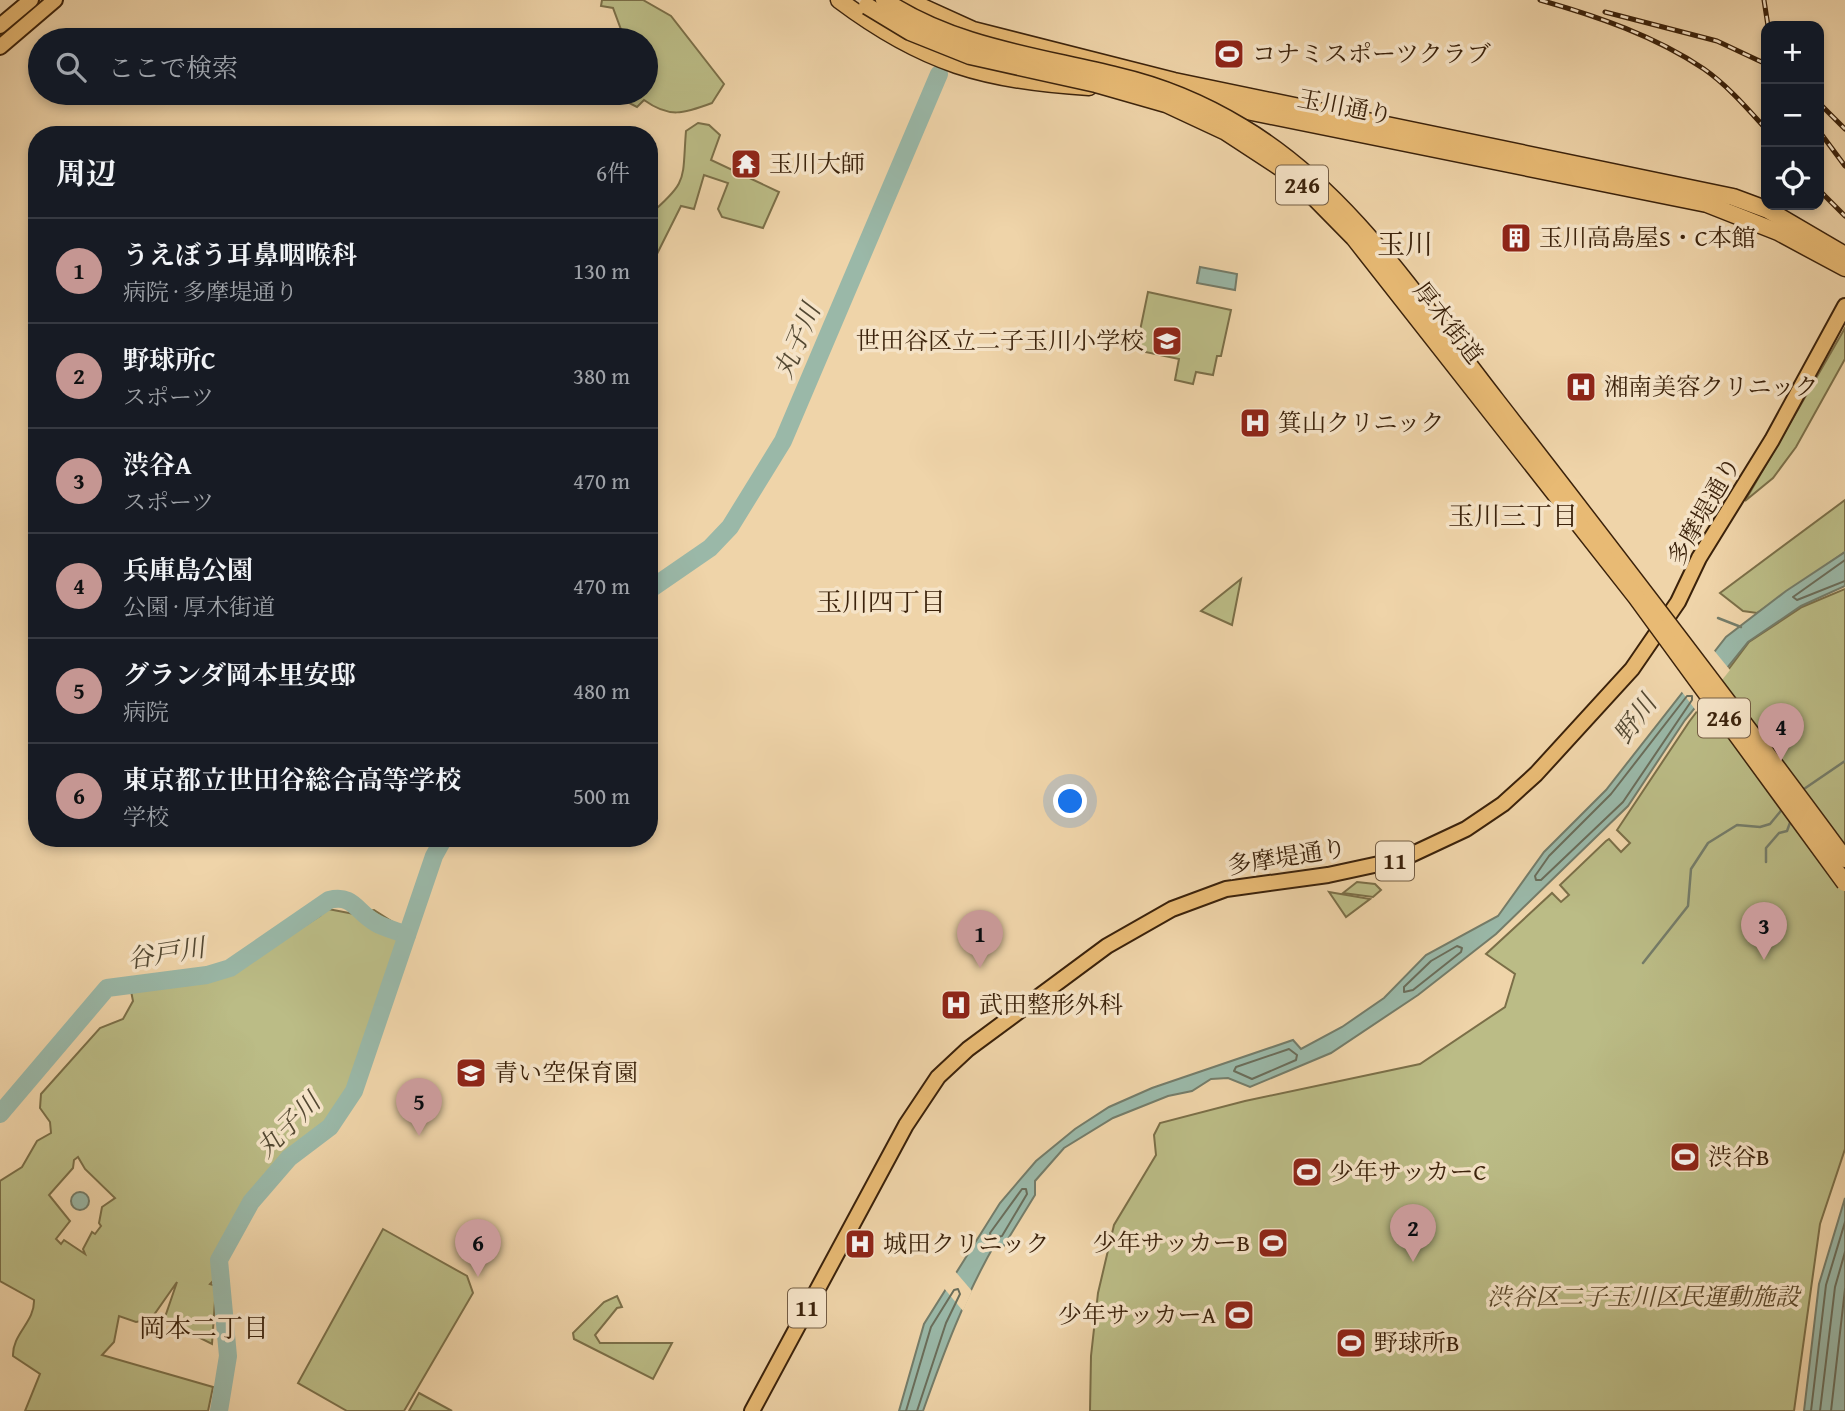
<!DOCTYPE html>
<html lang="ja">
<meta charset="utf-8">
<style>
body{margin:0;font-family:"Gentium Book Plus","Noto Serif JP",serif;background:#242831;color:#f1f3f6}
.controls{position:absolute;right:21px;top:21px;display:grid;overflow:hidden;border-radius:14px;box-shadow:0 4px 10px #0003}
.controls button{width:63px;height:63px;display:grid;place-items:center;padding:0;border:0;border-bottom:2px solid #363941;background:#171b24;color:#f1f3f6;font:35px sans-serif}
.you{position:absolute;left:1071px;top:802px;width:24px;height:24px;margin:-18px;border:5px solid #fff;border-radius:50%;background:#1a73e8;box-shadow:0 0 0 10px #1a73e833}
.badge{display:grid;place-items:center;width:46px;height:46px;border-radius:50%;background:#c59692;color:#111;font-size:23px;font-weight:700}
.pin{position:absolute;translate:-50% -58px;filter:drop-shadow(0 2px 4px #0008)}
.pin::after{content:'';position:absolute;top:37px;width:24px;height:21px;background:inherit;clip-path:polygon(0 0,100% 0,50% 100%)}
.list{margin:0;padding:0;list-style:none}
h2{display:flex;justify-content:space-between;align-items:center;height:91px;margin:0;padding:0 28px;font-size:30px}
h2 small{font-size:23px;font-weight:400;color:#9ea1a6}
.list li{display:grid;grid-template-columns:46px 1fr auto;gap:21px;align-items:center;box-sizing:border-box;height:105px;padding:0 28px;border-top:2px solid #363941}
.list b{display:block;font-size:26px;white-space:nowrap}
.list p{margin:0;font-size:23px;white-space:nowrap;color:#9ea1a6}
.list em{font-size:23px;font-style:normal;color:#9ea1a6}
.icon{flex:none;width:38px;height:38px;fill:none;stroke:currentColor;stroke-width:2;stroke-linecap:round;stroke-linejoin:round}
.map{position:relative;flex:none;width:1845px;height:1411px;overflow:hidden}
.search{position:absolute;background:#171b24;box-shadow:0 4px 10px #0003;left:28px;top:28px;width:630px;height:77px;display:flex;align-items:center;gap:18px;box-sizing:border-box;padding:0 24px;border-radius:38px;color:#9ea1a6;font-size:26px}
.panel{position:absolute;background:#171b24;box-shadow:0 4px 10px #0003;left:28px;top:126px;width:630px;height:721px;border-radius:28px}
.map>svg:first-child{display:block}
.green{fill:#bbbc86;stroke:#7b6f48;stroke-width:2;fill-rule:evenodd}
.water{fill:#9ab8a8;stroke:#747c69;stroke-width:2}
.pier{fill:#efd4a9}
.lines{fill:none;stroke-linecap:round;stroke-linejoin:round}
.shore{stroke:#6a6d5a;stroke-width:2}
.stream{stroke:#747c69;stroke-width:2.5}
.river{stroke:#9ab8a8;stroke-width:18}
.primary-casing{stroke:#3b220b;stroke-width:18}
.highway-casing{stroke:#3b220b;stroke-width:19}
.primary{stroke:#e8ba74;stroke-width:14}
.highway{stroke:#e8ba74;stroke-width:16}
.rail-casing{stroke:#3b220b;stroke-width:5}
.rail{stroke:#f5e3c7;stroke-width:2.5;stroke-dasharray:8;stroke-linecap:butt}
.highway-bridge-casing{stroke:#3b220b;stroke-width:19;stroke-linecap:butt}
.highway-bridge{stroke:#e8ba74;stroke-width:16}
.labels{text-anchor:middle;stroke-width:7;stroke-linejoin:round;paint-order:stroke}
.shield{fill:#f5e3c7;stroke:#735c43;stroke-width:2}
.shield-label{font-size:23px;font-weight:bold;fill:#3b220b}
.poi-label{font-size:24px;fill:#3b220b;stroke:#f5e3c7;text-anchor:start}
.street-label{font-size:24px;fill:#3b220b;stroke:#f5e3c7}
.park-label{font-size:24px;font-style:italic;fill:#5b482a;stroke:#f5e3c7}
.water-label{font-size:26px;font-style:italic;fill:#534832;stroke:#f5e3c7}
.neighbourhood-label{font-size:26px;fill:#3b220b;stroke:#f5e3c7}
.quarter-label{font-size:28px;fill:#3b220b;stroke:#f5e3c7}
</style>
<div class="map">
<svg width="1845" height="1411" viewBox="0 0 1845 1411">
<rect width="100%" height="100%" fill="#efd4a9"/>
<filter id="stains"><feTurbulence type="fractalNoise" baseFrequency=".00286" numOctaves="4"/><feColorMatrix values="0 0 0 0 .2 0 0 0 0 .09 0 0 0 0 .02 0 0 0 .5 -.17"/></filter>
<radialGradient id="worn" r=".72"><stop offset=".6" stop-color="#630" stop-opacity="0"/><stop offset="1" stop-color="#630" stop-opacity=".3"/></radialGradient>
<g class="green">
<path d="M602,0h41l28,16 53,68 -12,19c-29,11 -43,15 -68,-3l-7,7 -8,-4v-10h17v-53h-25l2,-5 -10,-27 -12,-2z"/>
<path d="M698,123l11,2 11,10 -9,25 68,32 -16,36 -41,-11 -4,-8 10,-26 -24,-8 -10,34 -13,-3 -25,50 -7,-3v-38c40,-34 33,-35 37,-84z"/>
<polygon points="1148,292 1231,310 1221,356 1217,356 1213,375 1196,372 1193,384 1175,380 1179,359 1136,350"/>
<polygon points="1845,328 1845,359 1796,447 1773,478 1745,501"/>
<polygon points="1845,500 1845,552 1757,613 1743,611 1720,593"/>
<polygon points="1241,579 1232,625 1201,611"/>
<polygon points="1845,589 1845,1149 1820,1224 1794,1411 1090,1411 1091,1356 1098,1293 1114,1225 1156,1155 1154,1135 1160,1123 1245,1101 1420,1064 1505,1007 1515,974 1486,954 1552,893 1561,902 1569,895 1560,885 1606,841 1609,839 1621,852 1630,843 1617,830 1689,722 1749,642 1802,607"/>
<polygon points="1357,882 1375,884 1381,890 1373,897 1343,893"/>
<polygon points="1329,892 1370,899 1346,917"/>
<path d="M323,908l31,6 20,-4 28,18 5,11 -52,144 -23,35 -43,35 -41,47 -27,49 -5,29 -6,6 6,2 -4,58 -48,-24 13,-38 -26,37 -15,3 -17,-6 -5,26 -12,13 111,32 -5,24h-183l15,-37 -27,-18c-1,-22 22,-34 21,-56l-34,-19v-100l22,-14 15,-26 14,-8 -1,-11 -10,-14 1,-14 59,-66 23,-9 10,-18 -2,-10 2,-4 55,-2 48,-15 85,-55zM78,1157l7,12 30,29 -13,9 -3,16 2,3 -6,8 -3,-2 -9,17 2,5 -21,-14 -3,4 -5,-5 14,-18 -21,-26 24,-27 1,-8z"/>
<polygon points="383,1229 467,1276 473,1293 404,1411 347,1411 298,1383"/>
<polygon points="617,1296 622,1307 617,1308 595,1335 600,1343 672,1343 653,1379 574,1339 573,1333 604,1302"/>
<polygon points="419,1393 452,1411 409,1411"/>
</g>
<g class="water">
<polygon points="1200,267 1237,274 1235,290 1197,283"/>
<path d="M1845,552v34l-44,20 -53,36 -63,78 -57,86 -132,128 -78,61 -87,58 -81,34 -22,-9 -17,1 -19,12 -24,5 -55,22 -49,30 -29,33v14l-32,52 -8,-3c-31,54 -51,108 -72,167h-24l25,-87 76,-121 36,-42 39,-32 34,-22 43,-19 141,-48 8,9 41,-22 42,-29 42,-43 72,-39 46,-64 62,-62 120,-153 60,-46z"/>
<circle cx="80" cy="1201" r="9"/>
<polygon points="1845,1198 1845,1411 1804,1411 1819,1284"/>
</g>
<g class="pier">
<polygon points="1712,648 1730,670 1697,712 1679,688"/>
<polygon points="954,1270 972,1291 963,1311 943,1287"/>
</g>
<g class="lines">
<g class="shore">
<polyline points="1845,560 1793,597 1797,600 1845,581"/>
<polygon points="1687,696 1692,696 1692,700 1623,802 1541,880 1536,880 1535,876 1549,856 1611,794"/>
<polygon points="1457,946 1462,948 1461,952 1413,990 1404,992 1404,987 1431,961"/>
<polygon points="1289,1049 1297,1055 1296,1060 1252,1079 1234,1071 1236,1067"/>
<polygon points="1022,1189 1026,1189 1027,1194 1002,1236 991,1238 990,1233"/>
<polyline points="906,1411 931,1327 954,1290 958,1289 960,1294 946,1323 917,1411"/>
<polyline points="1811,1411 1826,1285 1845,1222"/>
<polyline points="1820,1411 1835,1287 1845,1252"/>
<polyline points="1831,1411 1845,1289"/>
</g>
<g class="stream">
<polyline points="1718,618 1741,627"/>
<polyline points="1801,791 1845,761"/>
<polyline points="1766,862 1766,848 1779,833 1787,831 1791,820"/>
<polyline points="1643,963 1688,906 1691,869 1708,843 1737,825 1760,827 1770,824 1784,807"/>
</g>
<g class="river">
<polyline points="649,590 710,548 730,527 783,441 939,74"/>
<path d="M0,1114l107,-126 100,-13 23,-7 99,-68c25,-6 27,12 47,23 9,5 21,8 31,12"/>
<polyline points="219,1411 228,1356 219,1260 251,1202 289,1158 330,1127 354,1091 434,856 444,838"/>
</g>
<g class="primary-casing">
<g id="primary">
<polyline points="0,26 31,0"/>
<polyline points="0,47 55,0"/>
<polyline points="752,1411 906,1125 938,1077 968,1049 1107,946 1172,909 1226,889 1328,875 1402,859 1466,829 1503,804 1536,774 1632,669 1678,602 1699,558 1772,440 1845,306"/>
</g>
</g>
<g class="highway-casing">
<g id="highway">
<path d="M839,0c84,63 146,81 250,87"/>
<polyline points="907,0 973,30 1174,81 1733,197 1768,210 1845,255"/>
<polyline points="1198,101 1707,204 1778,232 1845,268"/>
</g>
</g>
<use href="#primary" class="primary"/>
<use href="#highway" class="highway"/>
<g class="rail-casing">
<g id="rail">
<path d="M1540,0c57,16 115,36 164,69 23,16 43,39 62,60"/>
<polyline points="1764,0 1768,26"/>
<polyline points="1605,12 1717,41 1766,64"/>
<polyline points="1819,103 1845,129"/>
<polyline points="1819,131 1845,166"/>
<polyline points="1819,190 1845,216"/>
</g>
</g>
<use href="#rail" class="rail"/>
<g class="highway-bridge-casing">
<g id="highway-bridge">
<path d="M884,0c70,47 154,56 234,76 43,10 86,28 124,51 108,64 178,176 254,273 118,152 235,304 349,459"/>
<polyline points="867,6 910,32 970,56 1096,84 1166,104 1226,132 1293,176 1354,238 1636,597 1845,883"/>
</g>
</g>
<use href="#highway-bridge" class="highway-bridge"/>
</g>
<defs>
<g id="stadium-square" transform="scale(1.575)"><rect x="-9" y="-9" width="18" height="18" rx="4" fill="#8f2418" stroke="#f5e3c7"/><path d="M0-5a6.5 5 0 1 0 0 10a6.5 5 0 1 0 0-10ZM-3.5-1.8h7v3.6h-7Z" fill="#fff"/></g>
<g id="temple-square" transform="scale(1.575)"><rect x="-9" y="-9" width="18" height="18" rx="4" fill="#8f2418" stroke="#f5e3c7"/><path d="M0-6L5-2H3V0L6.5 2.5H4V6H1.5V3h-3V6H-4V2.5H-6.5L-3 0V-2H-5Z" fill="#fff"/></g>
<g id="building-square" transform="scale(1.575)"><rect x="-9" y="-9" width="18" height="18" rx="4" fill="#8f2418" stroke="#f5e3c7"/><path d="M-4-6H4V6H1V3H-1V6H-4ZM-2.5-4.3h1.7v1.8h-1.7ZM.8-4.3h1.7v1.8H.8ZM-2.5-1h1.7V.8h-1.7ZM.8-1h1.7V.8H.8Z" fill="#fff"/></g>
<g id="school-square" transform="scale(1.575)"><rect x="-9" y="-9" width="18" height="18" rx="4" fill="#8f2418" stroke="#f5e3c7"/><path d="M0-5L7-2L0 1L-7-2ZM-4 1L0 2.5L4 1V4Q0 6-4 4Z" fill="#fff"/></g>
<g id="hospital-square" transform="scale(1.575)"><rect x="-9" y="-9" width="18" height="18" rx="4" fill="#8f2418" stroke="#f5e3c7"/><path d="M-5-5h3v3.5h4V-5h3V5h-3V1.5h-4V5h-3Z" fill="#fff"/></g>
</defs>
<g fill-rule="evenodd">
<use href="#stadium-square" x="1229" y="54"/>
<use href="#temple-square" x="746" y="164"/>
<use href="#building-square" x="1516" y="238"/>
<use href="#school-square" x="1167" y="341"/>
<use href="#hospital-square" x="1581" y="387"/>
<use href="#hospital-square" x="1255" y="423"/>
<use href="#hospital-square" x="956" y="1005"/>
<use href="#school-square" x="471" y="1073"/>
<use href="#stadium-square" x="1685" y="1157"/>
<use href="#stadium-square" x="1307" y="1172"/>
<use href="#stadium-square" x="1273" y="1243"/>
<use href="#hospital-square" x="860" y="1244"/>
<use href="#stadium-square" x="1239" y="1315"/>
<use href="#stadium-square" x="1351" y="1343"/>
</g>
<g class="labels">
<g class="shield">
<rect x="1276" y="165.5" width="52" height="39" rx="5"/>
<rect x="1698" y="698.5" width="52" height="39" rx="5"/>
<rect x="1376" y="841.5" width="38" height="39" rx="5"/>
<rect x="788" y="1288.5" width="38" height="39" rx="5"/>
</g>
<g class="shield-label">
<text x="1302" y="193">246</text>
<text x="1724" y="726">246</text>
<text x="1395" y="869">11</text>
<text x="807" y="1316">11</text>
</g>
<g class="poi-label">
<text x="1252" y="62">コナミスポーツクラブ</text>
<text x="769" y="172">玉川大師</text>
<text x="1539" y="246">玉川高島屋S・C本館</text>
<text x="1144" y="349" text-anchor="end">世田谷区立二子玉川小学校</text>
<text x="1604" y="395">湘南美容クリニック</text>
<text x="1278" y="431">箕山クリニック</text>
<text x="979" y="1013">武田整形外科</text>
<text x="494" y="1081">青い空保育園</text>
<text x="1708" y="1165">渋谷B</text>
<text x="1330" y="1180">少年サッカーC</text>
<text x="1250" y="1251" text-anchor="end">少年サッカーB</text>
<text x="883" y="1252">城田クリニック</text>
<text x="1216" y="1323" text-anchor="end">少年サッカーA</text>
<text x="1374" y="1351">野球所B</text>
</g>
<g class="street-label">
<text transform="translate(1345 107) rotate(11)" y="8">玉川通り</text>
<text transform="translate(1448 323) rotate(52)" y="8">厚木街道</text>
<text transform="translate(1704 511) rotate(-60)" y="8">多摩堤通り</text>
<text transform="translate(1287 857) rotate(-9)" y="8">多摩堤通り</text>
</g>
<g class="park-label">
<text x="1643" y="1305">渋谷区二子玉川区民運動施設</text>
</g>
<g class="water-label">
<text transform="translate(797 341) rotate(-67)" y="9">丸子川</text>
<text transform="translate(1635 719) rotate(-54)" y="9">野川</text>
<text transform="translate(166 953) rotate(-9)" y="9">谷戸川</text>
<text transform="translate(288 1125) rotate(-45)" y="9">丸子川</text>
</g>
<g class="neighbourhood-label">
<text x="1513" y="525">玉川三丁目</text>
<text x="881" y="611">玉川四丁目</text>
<text x="204" y="1337">岡本二丁目</text>
</g>
<g class="quarter-label">
<text x="1405" y="254">玉川</text>
</g>
</g>
<rect width="100%" height="100%" filter="url(#stains)"/>
<rect width="100%" height="100%" fill="url(#worn)"/>
</svg>
<div class="controls">
<button>+</button>
<button>−</button>
<button><svg class="icon" aria-label="locate" viewBox="0 0 24 24"><circle cx="12" cy="12" r="6"/><path d="M12 2v4M12 18v4M2 12h4M18 12h4"/></svg></button>
</div>
<div class="you"></div>
<div class="pin badge" style="left:980px;top:968px">1</div>
<div class="pin badge" style="left:1413px;top:1262px">2</div>
<div class="pin badge" style="left:1764px;top:960px">3</div>
<div class="pin badge" style="left:1781px;top:761px">4</div>
<div class="pin badge" style="left:419px;top:1136px">5</div>
<div class="pin badge" style="left:478px;top:1277px">6</div>
<div class="search"><svg class="icon" aria-label="search" viewBox="0 0 24 24"><circle cx="10" cy="10" r="6"/><path d="M15 15l6 6"/></svg>ここで検索</div>
<section class="panel">
<h2>周辺<small>6件</small></h2>
<ul class="list">
<li><span class="badge">1</span><div><b>うえぼう耳鼻咽喉科</b><p>病院 · 多摩堤通り</p></div><em>130 m</em></li>
<li><span class="badge">2</span><div><b>野球所C</b><p>スポーツ</p></div><em>380 m</em></li>
<li><span class="badge">3</span><div><b>渋谷A</b><p>スポーツ</p></div><em>470 m</em></li>
<li><span class="badge">4</span><div><b>兵庫島公園</b><p>公園 · 厚木街道</p></div><em>470 m</em></li>
<li><span class="badge">5</span><div><b>グランダ岡本里安邸</b><p>病院</p></div><em>480 m</em></li>
<li><span class="badge">6</span><div><b>東京都立世田谷総合高等学校</b><p>学校</p></div><em>500 m</em></li>
</ul>
</section>
</div>
